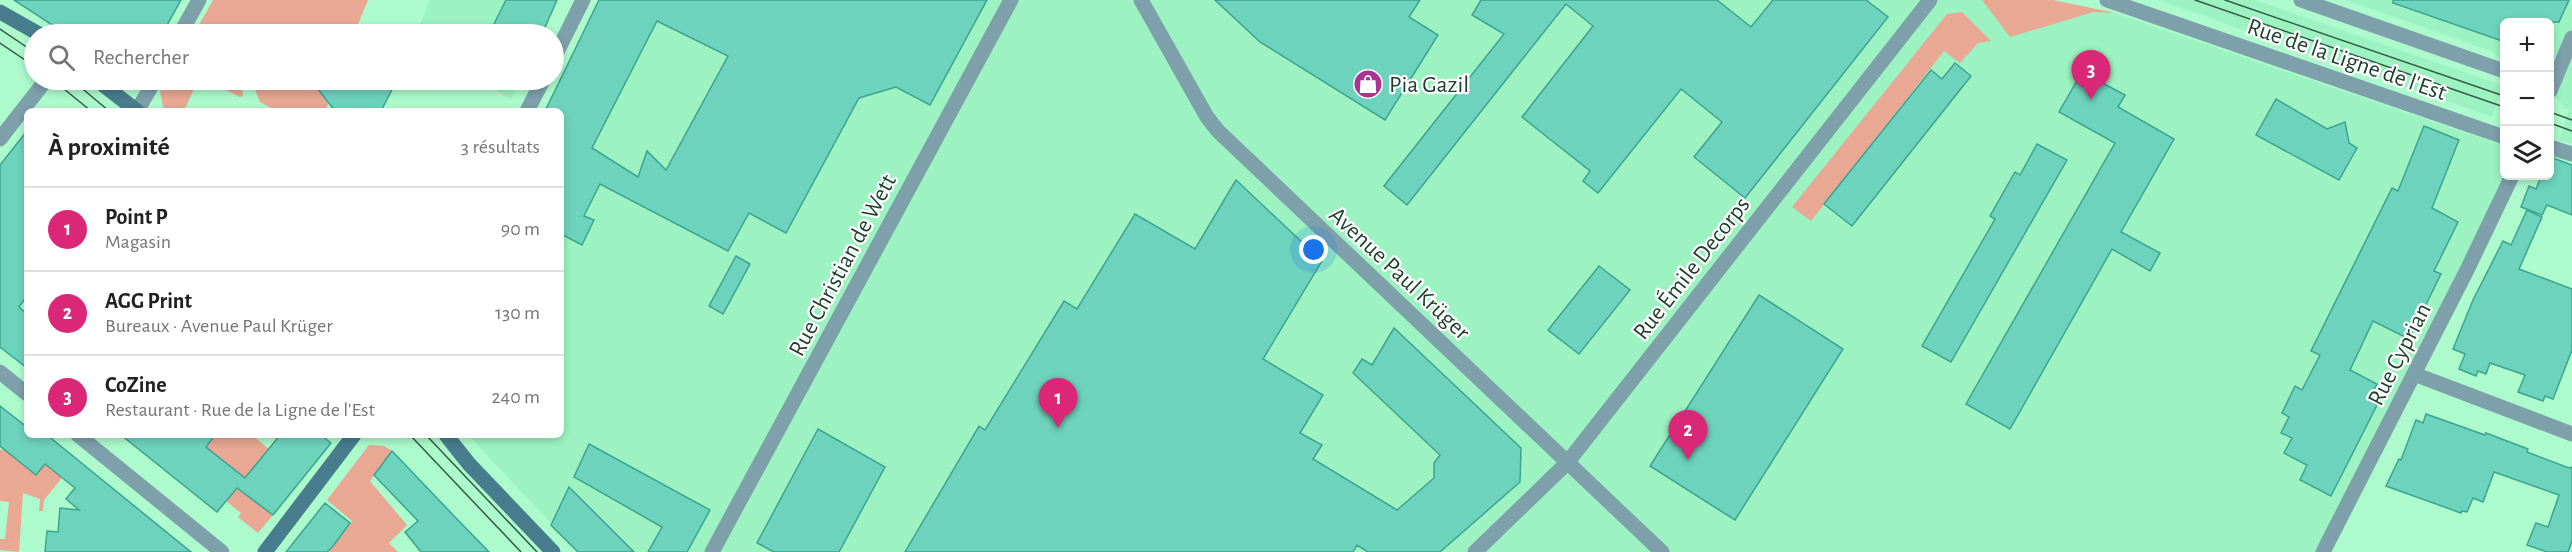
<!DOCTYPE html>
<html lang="fr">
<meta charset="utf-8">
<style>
body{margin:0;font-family:"Alegreya Sans",sans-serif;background:#f2f2f2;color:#222}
.controls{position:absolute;right:18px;top:18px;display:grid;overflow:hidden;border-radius:9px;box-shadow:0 3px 9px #0003}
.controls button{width:54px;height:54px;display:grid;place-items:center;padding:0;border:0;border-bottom:2px solid #e0e0e0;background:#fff;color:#222;font:30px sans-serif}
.you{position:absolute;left:1314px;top:250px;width:21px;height:21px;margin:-15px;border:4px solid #fff;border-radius:50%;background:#1a73e8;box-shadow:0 0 0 9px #1a73e833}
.badge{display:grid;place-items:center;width:39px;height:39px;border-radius:50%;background:#db2777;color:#fff;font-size:20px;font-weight:700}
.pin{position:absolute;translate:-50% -50px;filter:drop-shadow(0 2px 3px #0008)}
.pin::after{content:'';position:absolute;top:32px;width:21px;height:18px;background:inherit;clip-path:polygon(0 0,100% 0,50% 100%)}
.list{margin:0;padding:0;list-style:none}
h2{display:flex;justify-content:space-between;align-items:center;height:78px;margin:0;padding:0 24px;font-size:26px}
h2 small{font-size:20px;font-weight:400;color:#767676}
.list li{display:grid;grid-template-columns:39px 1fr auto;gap:18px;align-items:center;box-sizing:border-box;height:84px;padding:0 24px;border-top:2px solid #e0e0e0}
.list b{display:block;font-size:22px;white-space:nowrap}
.list p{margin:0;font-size:20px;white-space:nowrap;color:#767676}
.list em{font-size:20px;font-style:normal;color:#767676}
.icon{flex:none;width:33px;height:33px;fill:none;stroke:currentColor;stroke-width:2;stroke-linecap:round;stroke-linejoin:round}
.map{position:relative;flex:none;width:2572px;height:552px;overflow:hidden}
.search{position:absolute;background:#fff;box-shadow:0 3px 9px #0003;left:24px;top:24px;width:540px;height:66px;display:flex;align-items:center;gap:15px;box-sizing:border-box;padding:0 21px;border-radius:33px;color:#767676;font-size:22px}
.panel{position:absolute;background:#fff;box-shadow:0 3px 9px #0003;left:24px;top:108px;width:540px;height:330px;border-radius:9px}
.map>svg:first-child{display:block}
.built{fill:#9cf3c1}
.green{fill:#e8a894}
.building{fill:#6ed3bd;stroke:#3ba490;stroke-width:1.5;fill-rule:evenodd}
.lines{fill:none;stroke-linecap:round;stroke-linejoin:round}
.minor{stroke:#7da0aa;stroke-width:15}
.tertiary{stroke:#7da0aa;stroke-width:15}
.secondary{stroke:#477d8d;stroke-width:15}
.tram{stroke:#345b45;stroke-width:1.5}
.labels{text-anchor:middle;stroke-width:4.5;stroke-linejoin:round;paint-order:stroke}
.street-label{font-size:24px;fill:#1f3f2d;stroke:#fff}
.poi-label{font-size:24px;fill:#1f3f2d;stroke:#fff;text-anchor:start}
</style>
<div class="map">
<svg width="2572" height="552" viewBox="0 0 2572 552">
<rect width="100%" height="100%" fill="#adfbcd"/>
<g class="built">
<polygon points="430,0 557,0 542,34 416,34"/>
<polygon points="600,0 2053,0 2115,13 2504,146 2504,176 2508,176 2317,552 578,552 468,435 561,435 561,111 545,111"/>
<polygon points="2158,0 2255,0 2502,85 2492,117"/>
<polygon points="2345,0 2572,0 2572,144 2559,140 2569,110 2562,108 2563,105 2550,94 2550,22 2504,22 2504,61 2491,51"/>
<polygon points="478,80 521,80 511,99"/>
</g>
<g class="green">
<polygon points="213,0 368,0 354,34 194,34"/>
<polygon points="1982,0 2053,0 2115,13 2094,12 2010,37"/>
<polygon points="1962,12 1991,41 1978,43 1960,63 1944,51 1811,221 1792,207 1947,14"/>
<polygon points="168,80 198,80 184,111 164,111 160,92"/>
<polygon points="205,80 235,80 242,86 243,96 240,97"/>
<polygon points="251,80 316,80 319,89 329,102 325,111 277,111 260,102"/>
<polygon points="215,435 252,435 269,449 262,507 273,515 258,533 238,517 241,513 226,501 245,478 212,452 201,452"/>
<polygon points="60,445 75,457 69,464 69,469 44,500 43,511 39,511 40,499 23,493 19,552 0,550 0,539 5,539 9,502 0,501 0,450 4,449 36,475"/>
<polygon points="369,445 384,446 392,451 370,481 407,525 389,543 398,552 327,552 352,521 327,500"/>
</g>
<g class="building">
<polygon points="14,0 181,0 162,34 66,34"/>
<polygon points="506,0 557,0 542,34 489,34"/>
<path d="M599,0h388l-57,105 -34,-18 -37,11 -73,135 -37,-20 -21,38 -128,-67 -16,32 10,4 -12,25 -21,-11v-123h-16zM657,21l71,35 -62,114 -19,-19 -9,26 -46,-29z"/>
<polygon points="1215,0 1420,0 1409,17 1438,35 1385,120 1260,42"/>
<polygon points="1481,0 1717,0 1751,27 1773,0 1866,0 1888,17 1745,198 1694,157 1722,122 1681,89 1598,193 1583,181 1590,171 1522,117 1593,26 1566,4 1407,205 1384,186 1504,34 1472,15"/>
<polygon points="2393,0 2569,0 2559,22 2505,22 2505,42 2393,3"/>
<polygon points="1955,63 1971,76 1852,226 1824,204 1931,70 1942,79"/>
<polygon points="2082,72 2125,95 2118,107 2174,139 2121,232 2160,253 2150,271 2112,249 2010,429 1966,404 2115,143 2059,112"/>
<polygon points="311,80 397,80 381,111 335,111"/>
<polygon points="2276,99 2327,129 2345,122 2349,143 2357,148 2339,180 2256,135"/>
<polygon points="2424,126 2459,140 2432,208 2458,222 2434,271 2441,274 2409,339 2373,321 2350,370 2377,384 2369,401 2377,405 2331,496 2300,480 2307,465 2284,453 2292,438 2281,433 2289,417 2282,413 2295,386 2302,390 2320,355 2311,351 2392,188 2398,191"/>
<polygon points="27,131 27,296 19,307 27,314 27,368 0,347 0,165"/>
<polygon points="2037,144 2067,160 1951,362 1922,346 1995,219 1990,216 2015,172 2020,175"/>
<polygon points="2553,158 2572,165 2572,215 2547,205 2542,215 2521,207 2529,186 2536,189 2540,179 2544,180 2546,176 2550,176"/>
<polygon points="1236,180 1322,261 1263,359 1323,395 1300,433 1322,445 1313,459 1397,510 1434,478 1434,463 1440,455 1353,373 1362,359 1372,365 1394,328 1521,448 1520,482 1440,552 1368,552 1357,545 1353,552 905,552 979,426 985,430 1064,301 1077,309 1135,214 1195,249"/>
<polygon points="2527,210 2542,217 2519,269 2572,289 2572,350 2553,399 2545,396 2543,401 2518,392 2525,375 2490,363 2486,374 2478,371 2476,376 2459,369 2465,354 2453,349 2473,300 2503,241 2511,245"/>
<polygon points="736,256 750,264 723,314 709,306"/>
<polygon points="1599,266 1630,290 1579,354 1548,330"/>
<polygon points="1759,295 1843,349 1735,520 1650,466"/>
<polygon points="0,406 27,427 27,435 47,435 191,552 45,552 47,531 58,532 60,508 79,510 66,499 75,488 45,464 36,475 0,446"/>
<polygon points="2426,414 2485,435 2486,433 2528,449 2527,452 2569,468 2572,467 2572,541 2568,552 2547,552 2527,545 2536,523 2548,527 2559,495 2494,472 2483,502 2473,498 2467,512 2462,511 2461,513 2386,486 2399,459 2401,460 2416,420 2423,423"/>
<polygon points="818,429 885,467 839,552 774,552 757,543"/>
<polygon points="121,435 215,435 206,447 245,478 280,435 321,435 331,443 273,515 237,488 217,512"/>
<polygon points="589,444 710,510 687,552 648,552 662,527 574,477"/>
<polygon points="392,451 455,517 489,552 421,552 405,532 418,521 374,475"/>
<polygon points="569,487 634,552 578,552 551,525"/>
<polygon points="325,503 350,523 334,545 327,552 286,552"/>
</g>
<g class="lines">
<g class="minor">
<polyline points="1141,0 1207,117 1218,131 1662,552"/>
<polyline points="2107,0 2504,137"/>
<polyline points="2301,0 2504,71"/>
<polyline points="180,34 199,0"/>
<polyline points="554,58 583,0"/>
<polyline points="2550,91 2572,38"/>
<polyline points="137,111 155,80"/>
<polyline points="527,111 543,80"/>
<polyline points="0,139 46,80"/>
<polyline points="2550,147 2572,154"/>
<polyline points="0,372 27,394"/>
<polyline points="2414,374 2572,434"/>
<polyline points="78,435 222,552"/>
<polyline points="712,552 1011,0"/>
<polyline points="2323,552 2467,270 2512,176"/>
</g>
<polyline class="tertiary" points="1475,552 1567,463 1930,0"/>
<g class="secondary">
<polyline points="0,12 39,34"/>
<polyline points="97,80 137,111"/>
<polyline points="446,435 469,464 553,552"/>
<polyline points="265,552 354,435"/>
</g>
<g class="tram">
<polyline points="2195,0 2504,107"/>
<polyline points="2225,0 2504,96"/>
<polyline points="0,29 34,52"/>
<polyline points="0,43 34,66"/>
<polyline points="53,80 91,111"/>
<polyline points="72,80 109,111"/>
<polyline points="2550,112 2572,120"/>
<polyline points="2550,123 2572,131"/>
<polyline points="410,435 521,552"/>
<polyline points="426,435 537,552"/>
</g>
</g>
<defs>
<g id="shop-disc" transform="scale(1.5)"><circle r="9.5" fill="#a8358f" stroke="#fff"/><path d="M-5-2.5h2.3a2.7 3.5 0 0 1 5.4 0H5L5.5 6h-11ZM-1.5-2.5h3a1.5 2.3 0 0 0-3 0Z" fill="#fff"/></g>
</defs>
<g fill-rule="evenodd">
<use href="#shop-disc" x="1368" y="84"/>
</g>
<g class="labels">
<g class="street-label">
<text transform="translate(2347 59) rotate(19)" y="8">Rue de la Ligne de l'Est</text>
<text transform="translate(842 265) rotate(-62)" y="8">Rue Christian de Wett</text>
<text transform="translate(1691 268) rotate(-52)" y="8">Rue Émile Decorps</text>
<text transform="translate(1400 273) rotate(43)" y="8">Avenue Paul Krüger</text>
<text transform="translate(2399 354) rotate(-63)" y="8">Rue Cyprian</text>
</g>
<g class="poi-label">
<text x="1389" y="92">Pia Gazil</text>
</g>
</g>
</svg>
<div class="controls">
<button>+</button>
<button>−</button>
<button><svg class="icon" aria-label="layers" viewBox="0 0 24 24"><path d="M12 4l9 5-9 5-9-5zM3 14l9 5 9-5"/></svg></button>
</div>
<div class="you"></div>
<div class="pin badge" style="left:1058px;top:428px">1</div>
<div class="pin badge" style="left:1688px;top:460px">2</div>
<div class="pin badge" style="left:2091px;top:100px">3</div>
<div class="search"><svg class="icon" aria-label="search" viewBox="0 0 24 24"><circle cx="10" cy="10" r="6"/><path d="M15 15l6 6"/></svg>Rechercher</div>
<section class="panel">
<h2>À proximité<small>3 résultats</small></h2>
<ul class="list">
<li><span class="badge">1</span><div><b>Point P</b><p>Magasin</p></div><em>90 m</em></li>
<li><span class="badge">2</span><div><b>AGG Print</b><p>Bureaux · Avenue Paul Krüger</p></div><em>130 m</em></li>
<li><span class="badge">3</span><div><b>CoZine</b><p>Restaurant · Rue de la Ligne de l'Est</p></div><em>240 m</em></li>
</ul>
</section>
</div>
